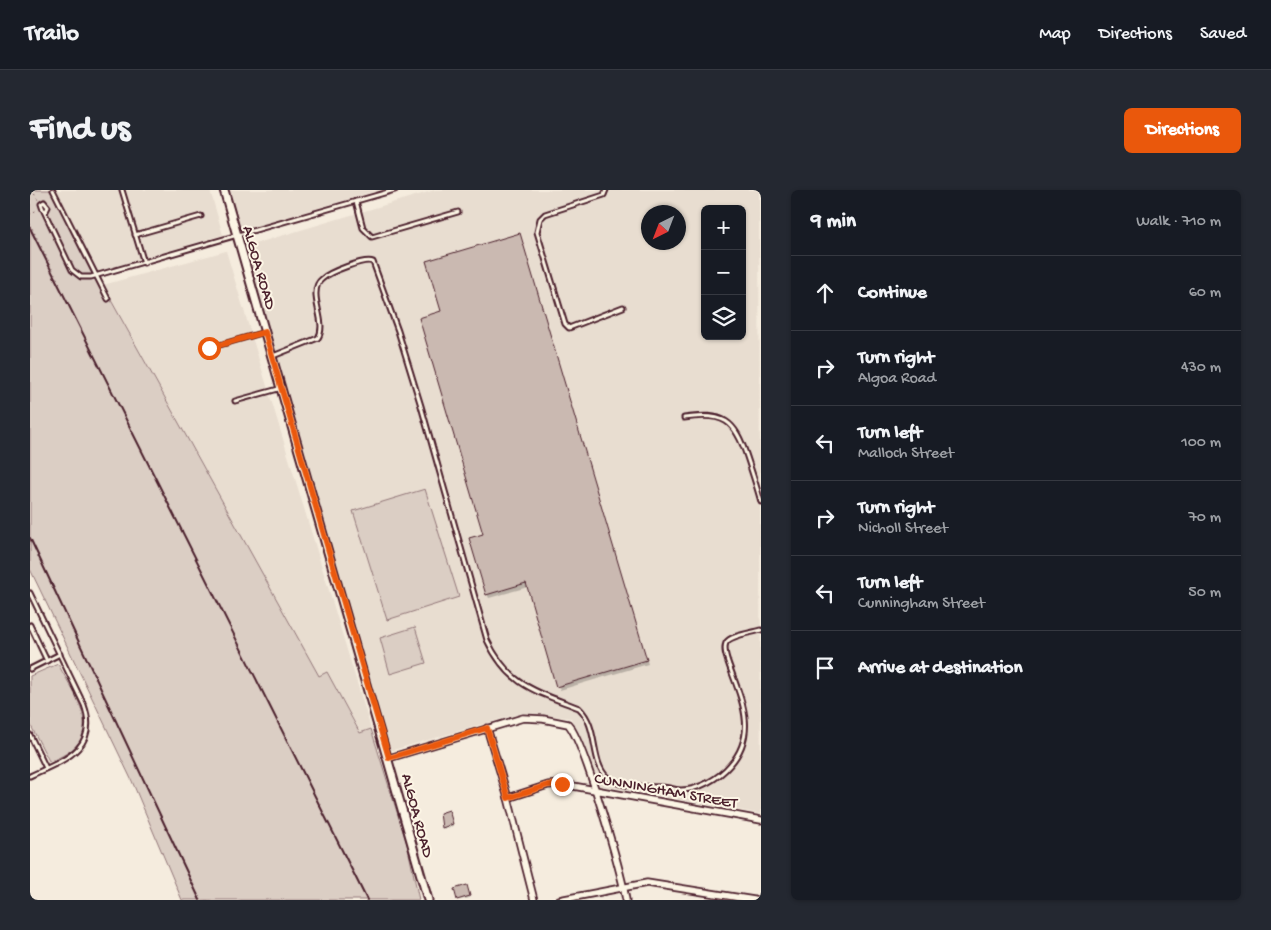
<!DOCTYPE html>
<meta charset="utf-8">
<style>
body{margin:0;font-family:"Gochi Hand",sans-serif;background:#242831;color:#f1f3f6}
.controls{position:absolute;right:15px;top:15px;display:grid;overflow:hidden;border-radius:8px;box-shadow:0 1px 4px #0004}
.controls button{width:45px;height:45px;display:grid;place-items:center;padding:0;border:0;border-bottom:1px solid #363941;background:#171b24;color:#f1f3f6;font:25px sans-serif}
.compass{position:absolute;left:611px;top:15px;width:45px;height:45px;border-radius:50%;background:#171b24;box-shadow:0 1px 4px #0004;rotate:222deg}
.stop{position:absolute;width:15px;height:15px;margin:-11px;border:4px solid #ea580c;border-radius:50%;background:#fff}
.stop.end{background:#ea580c;border-color:#fff;box-shadow:0 1px 5px #0008}
.list{margin:0;padding:0;list-style:none}
h2{display:flex;justify-content:space-between;align-items:center;height:65px;margin:0;padding:0 20px;font-size:21px}
h2 small{font-size:16px;font-weight:400;color:#9ea1a6}
.list li{display:grid;grid-template-columns:32px 1fr auto;gap:15px;align-items:center;box-sizing:border-box;height:75px;padding:0 20px;border-top:1px solid #363941}
.list b{display:block;font-size:19px;white-space:nowrap}
.list p{margin:0;font-size:16px;white-space:nowrap;color:#9ea1a6}
.list em{font-size:16px;font-style:normal;color:#9ea1a6}
.icon{flex:none;width:28px;height:28px;fill:none;stroke:currentColor;stroke-width:2;stroke-linecap:round;stroke-linejoin:round}
.map{position:relative;flex:none;width:731px;height:710px;overflow:hidden;border-radius:8px}
header{display:flex;align-items:center;gap:30px;box-sizing:border-box;height:70px;padding:0 25px;background:#171b24;border-bottom:1px solid #363941}
header strong{font-size:24px}
nav{display:flex;gap:28px;margin-inline-start:auto;font-size:18px}
.intro{display:flex;align-items:center;justify-content:space-between;box-sizing:border-box;height:120px;padding:0 30px}
h1{margin:0;font-size:35px}
.button{padding:12px 22px;border-radius:8px;background:#ea580c;color:#fff;font-size:18px;font-weight:700}
main{display:flex;gap:30px;padding:0 30px}
aside{flex:1;background:#171b24;border-radius:8px;box-shadow:0 1px 4px #0004}
.map>svg:first-child{display:block}
.built{fill:#e8ddd0;fill-rule:evenodd}
.green{fill:#dbcec4;stroke:#927678}
.shadow{fill:#0003}
.building{fill:#cab9b1;stroke:#4a1f2b}
.lines{fill:none;stroke-linecap:round;stroke-linejoin:round}
.service-casing{stroke:#4a1f2b;stroke-width:7}
.minor-casing{stroke:#4a1f2b;stroke-width:9}
.tertiary-casing{stroke:#4a1f2b;stroke-width:11}
.path{stroke:#4a1f2b;stroke-width:1;stroke-dasharray:1 4;stroke-linecap:butt}
.service{stroke:#fcf5e5;stroke-width:3}
.minor{stroke:#fcf5e5;stroke-width:5.5}
.tertiary{stroke:#fcf5e5;stroke-width:7}
.rail{stroke:#4a1f2b;stroke-width:2}
.route{stroke:#ea580c;stroke-width:6}
.labels{text-anchor:middle;stroke-width:4;stroke-linejoin:round;paint-order:stroke}
.street-label{font-size:16px;fill:#4a1f2b;stroke:#fcf5e5}
</style>
<header>
<strong>Trailo</strong>
<nav><a>Map</a><a>Directions</a><a>Saved</a></nav>
</header>
<div class="intro"><h1>Find us</h1><a class="button">Directions</a></div>
<main>
<div class="map">
<svg width="731" height="710" viewBox="0 0 731 710">
<rect width="100%" height="100%" fill="#f5ecde"/>
<filter id="ink" filterUnits="userSpaceOnUse"><feTurbulence type="fractalNoise" baseFrequency=".02" numOctaves="2"/><feDisplacementMap in="SourceGraphic" scale="10" xChannelSelector="R" yChannelSelector="G"/><feConvolveMatrix kernelMatrix="1 2 1 2 8 2 1 2 1" color-interpolation-filters="sRGB"/></filter>
<g filter="url(#ink)">
<g class="built">
<polygon points="22,0 180,0 193,45 63,83"/>
<polygon points="199,0 350,0 210,41"/>
<path d="M405,0h324l2,624 -165,-29 -25,-67 -49,-5 -132,38 -146,-504zM675,19h37v127h-37zM618,22h30v30h-30z"/>
<polygon points="196,61 341,539 331,543 297,483 289,487 73,95"/>
</g>
<g class="green">
<polygon points="0,0 20,0 289,486 297,482 330,543 341,539 377,654 389,710 152,710 102,591 0,379"/>
<polygon points="395,299 429,407 357,430 323,321"/>
<polygon points="385,437 396,473 360,484 350,448"/>
<path d="M28,474c13,25 44,63 12,87 -6,4 -14,9 -21,10l-19,-37v-48z"/>
</g>
<g class="shadow">
<polygon points="490,45 618,474 530,500 498,397 459,408 457,404 455,345 412,122"/>
<polygon points="419,624 423,636 414,639 413,637"/>
<polygon points="437,699 440,708 429,710 425,700"/>
</g>
<g class="building">
<polygon points="490,43 617,470 526,497 496,393 456,405 439,348 453,344 389,128 411,121 396,71"/>
<polygon points="419,620 423,634 412,638 410,623"/>
<polygon points="437,695 440,706 427,710 424,699"/>
</g>
<g class="lines">
<g class="service-casing">
<g id="service">
<polyline points="23,0 78,109"/>
<polyline points="92,0 114,73"/>
<polyline points="576,0 574,5 515,24 510,29 507,42 535,134 539,138 593,117"/>
<polyline points="326,11 333,38 342,47 428,22"/>
<polyline points="15,23 18,17 14,12 11,14 12,17 42,80 51,87 61,87 365,0"/>
<polyline points="105,45 171,26"/>
<polyline points="179,158 235,142"/>
<path d="M243,166l45,-18c8,-12 -3,-32 -2,-45 0,-6 2,-11 6,-14 7,-7 43,-21 51,-17l25,69 23,75 66,234c22,46 48,51 92,68 20,19 11,53 28,69 13,12 39,9 55,10 7,0 13,3 19,3 18,0 38,-12 49,-25 28,-32 12,-64 -1,-100 -2,-6 -6,-15 -3,-22 4,-8 26,-10 35,-13"/>
<polyline points="205,211 252,198"/>
<path d="M654,228c40,-6 51,2 63,39 5,15 10,30 14,45"/>
<path d="M0,403l54,112c16,44 -22,56 -54,71"/>
<polyline points="0,435 17,471"/>
<polyline points="0,479 30,464"/>
<polyline points="0,545 16,578"/>
</g>
</g>
<g class="minor-casing">
<g id="minor">
<polyline points="457,538 478,608 504,710"/>
<path d="M359,568l134,-40 20,1 25,5c16,17 53,148 58,176"/>
<polyline points="478,608 518,595 532,594 731,630"/>
<polyline points="529,710 617,693 724,710"/>
</g>
</g>
<g class="tertiary-casing">
<polyline id="tertiary" points="194,0 398,710"/>
</g>
<g class="path">
<polyline points="2,0 8,10"/>
<polyline points="0,24 7,20"/>
<polyline points="0,34 30,94"/>
</g>
<use href="#service" class="service"/>
<use href="#minor" class="minor"/>
<use href="#tertiary" class="tertiary"/>
<g class="rail">
<polyline points="0,38 337,710"/>
<polyline points="0,348 170,710"/>
</g>
</g>
</g>
<g class="lines" filter="url(#ink)">
<polyline class="route" points="179,158 235,142 359,568 457,538 478,608 518,595 532,594"/>
</g>
<g class="labels">
<g class="street-label">
<text transform="translate(231 77) rotate(74)" y="6">ALGOA ROAD</text>
<text transform="translate(636 599) rotate(10)" y="6">CUNNINGHAM STREET</text>
<text transform="translate(389 625) rotate(75)" y="6">ALGOA ROAD</text>
</g>
</g>
</svg>
<div class="controls">
<button>+</button>
<button>−</button>
<button><svg class="icon" aria-label="layers" viewBox="0 0 24 24"><path d="M12 4l9 5-9 5-9-5zM3 14l9 5 9-5"/></svg></button>
</div>
<svg class="compass" viewBox="-18 -18 36 36"><path d="M0-13l5 13h-10z" fill="#e53935"/><path d="M0 13l5-13h-10z" fill="#9ea1a6"/></svg>
<div class="stop" style="left:179px;top:158px"></div>
<div class="stop end" style="left:532px;top:594px"></div>
</div>
<aside>
<h2>9 min<small>Walk · 710 m</small></h2>
<ul class="list">
<li><svg class="icon" aria-label="ahead" viewBox="0 0 24 24"><path d="M12 20V5M6 11l6-6 6 6"/></svg><div><b>Continue</b></div><em>60 m</em></li>
<li><svg class="icon" aria-label="right" viewBox="0 0 24 24"><path d="M7 20v-9h11M14 6l5 5-5 5"/></svg><div><b>Turn right</b><p>Algoa Road</p></div><em>430 m</em></li>
<li><svg class="icon" aria-label="left" viewBox="0 0 24 24"><path d="M17 20v-9H6M10 6l-5 5 5 5"/></svg><div><b>Turn left</b><p>Malloch Street</p></div><em>100 m</em></li>
<li><svg class="icon" aria-label="right" viewBox="0 0 24 24"><path d="M7 20v-9h11M14 6l5 5-5 5"/></svg><div><b>Turn right</b><p>Nicholl Street</p></div><em>70 m</em></li>
<li><svg class="icon" aria-label="left" viewBox="0 0 24 24"><path d="M17 20v-9H6M10 6l-5 5 5 5"/></svg><div><b>Turn left</b><p>Cunningham Street</p></div><em>50 m</em></li>
<li><svg class="icon" aria-label="arrive" viewBox="0 0 24 24"><path d="M6 21V4h12l-3 4 3 4H6"/></svg><div><b>Arrive at destination</b></div></li>
</ul>
</aside>
</main>
